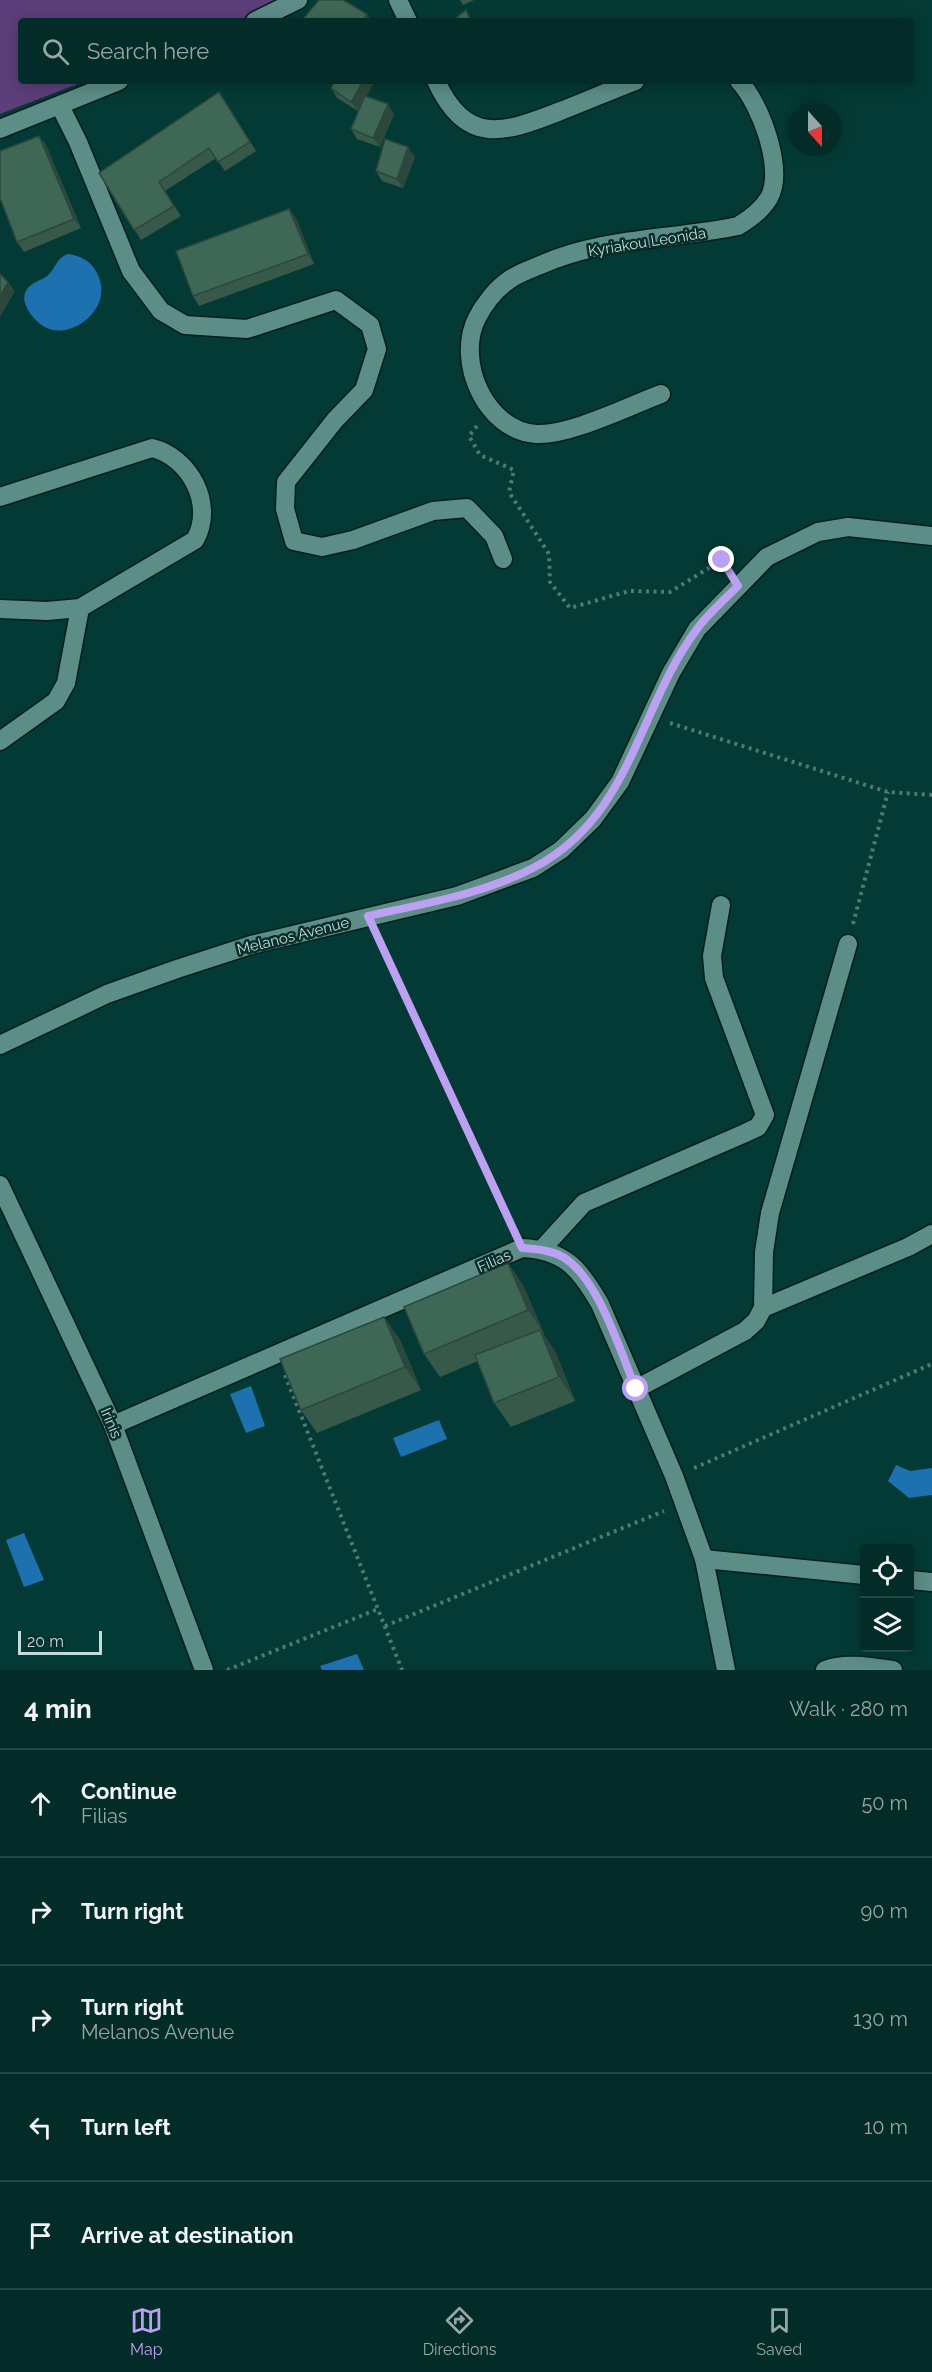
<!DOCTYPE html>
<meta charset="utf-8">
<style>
body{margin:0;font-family:Raleway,sans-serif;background:#0d3430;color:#f1f3f6}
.controls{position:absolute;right:18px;bottom:18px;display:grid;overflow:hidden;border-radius:6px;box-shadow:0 3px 15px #0003}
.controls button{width:54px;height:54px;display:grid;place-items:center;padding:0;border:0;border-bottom:2px solid #244845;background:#032c28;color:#f1f3f6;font:30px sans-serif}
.compass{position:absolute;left:788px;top:102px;width:54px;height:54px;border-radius:50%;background:#032c28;box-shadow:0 3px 15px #0003;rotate:159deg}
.scale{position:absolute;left:18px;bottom:15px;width:84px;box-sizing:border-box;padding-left:6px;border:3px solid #c2dbd7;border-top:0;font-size:16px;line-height:21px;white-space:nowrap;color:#c2dbd7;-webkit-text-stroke:4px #082e2b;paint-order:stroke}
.stop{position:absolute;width:18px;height:18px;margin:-14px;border:4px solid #bca0f2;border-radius:50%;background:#fff}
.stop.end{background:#bca0f2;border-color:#fff;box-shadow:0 2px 6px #0008}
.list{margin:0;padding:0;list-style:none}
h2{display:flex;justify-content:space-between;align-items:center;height:78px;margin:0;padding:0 24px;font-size:26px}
h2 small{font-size:20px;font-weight:400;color:#97a7a8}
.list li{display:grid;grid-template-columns:39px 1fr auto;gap:18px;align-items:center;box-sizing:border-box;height:108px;padding:0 24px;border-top:2px solid #244845}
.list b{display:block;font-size:22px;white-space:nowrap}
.list p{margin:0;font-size:20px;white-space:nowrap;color:#97a7a8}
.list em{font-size:20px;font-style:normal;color:#97a7a8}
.icon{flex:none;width:33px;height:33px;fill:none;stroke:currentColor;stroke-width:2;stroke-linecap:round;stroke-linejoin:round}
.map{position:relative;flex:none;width:932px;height:1670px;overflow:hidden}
.search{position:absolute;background:#032c28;box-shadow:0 3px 15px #0003;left:18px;right:18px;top:18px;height:66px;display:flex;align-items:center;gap:15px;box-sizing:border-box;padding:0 21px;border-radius:6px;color:#97a7a8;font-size:22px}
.sheet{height:618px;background:#032c28}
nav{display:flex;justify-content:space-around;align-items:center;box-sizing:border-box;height:84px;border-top:2px solid #244845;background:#032c28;font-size:16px;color:#97a7a8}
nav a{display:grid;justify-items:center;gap:3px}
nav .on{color:#bca0f2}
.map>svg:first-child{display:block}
.green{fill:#5c3e7a}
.water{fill:#1c71ae}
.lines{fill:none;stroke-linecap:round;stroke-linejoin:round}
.minor-casing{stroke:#051e1b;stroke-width:21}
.path{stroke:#4e7974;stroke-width:4;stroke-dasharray:3 4.5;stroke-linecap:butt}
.minor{stroke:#5d8d87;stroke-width:18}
.wall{fill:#36594a}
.shaded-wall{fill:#2c483c}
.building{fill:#3f6756;stroke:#2c483c;stroke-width:1.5}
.route{stroke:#bca0f2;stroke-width:8}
.labels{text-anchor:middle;stroke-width:5;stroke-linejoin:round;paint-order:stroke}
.street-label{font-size:15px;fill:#c2dbd7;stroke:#082e2b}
</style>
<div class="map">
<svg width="932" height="1670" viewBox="0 0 932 1670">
<rect width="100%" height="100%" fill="#043a35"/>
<polygon class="green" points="0,0 274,0 238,21 21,21 21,81 85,81 0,114"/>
<g class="water">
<path d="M68,254c13,2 22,6 29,19 19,36 -28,70 -54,53 -12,-8 -28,-29 -12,-41 5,-4 11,-5 16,-9 9,-7 8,-17 21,-22z"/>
<polygon points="251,1386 265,1426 246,1433 230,1394"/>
<polygon points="439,1420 447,1439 401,1457 393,1438"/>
<polygon points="896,1465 910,1471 932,1468 932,1495 909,1498 888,1481"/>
<polygon points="24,1533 44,1580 24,1587 6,1540"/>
<polygon points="357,1654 364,1670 322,1670 320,1666"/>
</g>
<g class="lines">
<g class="minor-casing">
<g id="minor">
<polyline points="398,0 408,21"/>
<polyline points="255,21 298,0"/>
<path d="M436,81c30,64 66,53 122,31 26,-10 51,-21 77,-31"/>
<polyline points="60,106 78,142 131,271 161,311 185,325 247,329 336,300 370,325 377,349 364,390 335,420 286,482 285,509 294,541 322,547 353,540 433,511 467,508 494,536 503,559"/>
<polyline points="0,129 119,81"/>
<path d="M661,394c-32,12 -92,42 -125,40 -50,-3 -81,-73 -59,-116 7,-14 19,-29 32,-38 8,-6 19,-10 29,-14 63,-29 133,-26 200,-40 12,-7 23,-15 31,-28 16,-29 -9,-95 -30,-117"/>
<path d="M0,497l152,-49c38,9 63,57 43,92l-115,68 -33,3 -47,-2"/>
<polyline points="0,741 56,701 66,683 80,608"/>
<polyline points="0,1045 107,994 177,969 251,945 457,896 533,868 561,850 593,819 620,782 671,673 697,629 767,557 818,532 848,527 932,536"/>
<polyline points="0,1185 113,1425 204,1670"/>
<polyline points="542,1249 584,1203 743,1134 758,1127 765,1115 714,978 712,956 721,905"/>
<polyline points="763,1308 764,1252 770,1213 848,944"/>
<polyline points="636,1389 745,1331 756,1321 763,1308 908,1247 932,1234"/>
<path d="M113,1425l409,-177c43,2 58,21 78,56l74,172 30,83 22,111"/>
<polyline points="704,1559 864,1575"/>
<polyline points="910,1580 932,1582"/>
<path d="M825,1670c20,-8 47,-3 68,0"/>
</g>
</g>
<g class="path">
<polyline points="477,426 469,436 480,455 514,470 509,492 549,554 550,582 570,608 629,591 670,592 722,560 726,568"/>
<polyline points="670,723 888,792 932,795"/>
<polyline points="853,924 888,792"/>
<polyline points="377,936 513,1229"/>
<polyline points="285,1375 402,1670"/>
<polyline points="694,1468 932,1364"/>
<polyline points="385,1626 664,1511"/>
<polyline points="227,1670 378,1609"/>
</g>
<use href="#minor" class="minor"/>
</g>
<g class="wall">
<polygon points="460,0 474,0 463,5"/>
<polygon points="375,81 366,96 394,114 380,147 357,139 351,129 363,102 358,111 337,98 331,88"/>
<polygon points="219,92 256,151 225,171 216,158 165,191 181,216 141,240 99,173"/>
<polygon points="39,136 46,145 81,228 24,252 17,242"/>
<polygon points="415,157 403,188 382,181 376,171"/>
<polygon points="296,218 314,264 199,306 193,296"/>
<polygon points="508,1263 524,1287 544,1334 543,1334 556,1353 575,1401 511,1427 494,1403 478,1361 440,1377 424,1354"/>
<polygon points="384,1317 400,1340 421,1390 317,1433 301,1410"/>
</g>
<g class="shaded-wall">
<polygon points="367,14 372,21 363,21"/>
<polygon points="363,81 375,81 358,111 351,102"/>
<polygon points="388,104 394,114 380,147 373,138"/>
<polygon points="39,136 46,145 81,228 74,219"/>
<polygon points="408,147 415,157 403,188 397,179"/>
<polygon points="289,209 296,218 314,264 308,254"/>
<polygon points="8,282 15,291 0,317 0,296"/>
<polygon points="508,1263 524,1287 544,1334 528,1310"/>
<polygon points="384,1317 400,1340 421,1390 405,1367"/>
<polygon points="540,1330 556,1353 575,1401 559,1377"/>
</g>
<g class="building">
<polygon points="319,0 343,0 367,14 363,21 304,21 303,19"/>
<polygon points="466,10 471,21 452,21"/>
<polygon points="335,81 363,81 351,102 331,88"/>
<polygon points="219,92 250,142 218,162 209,148 159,182 174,206 134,230 99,173"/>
<polygon points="365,96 388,104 373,138 351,129"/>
<polygon points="39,136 74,219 17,242 0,198 0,151"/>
<polygon points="385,139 408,147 397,179 376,171"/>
<polygon points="289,209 308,254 193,296 176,251"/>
<polygon points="0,274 8,282 0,296"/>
<polygon points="508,1263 528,1310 424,1354 404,1307"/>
<polygon points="384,1317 405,1367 301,1410 280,1359"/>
<polygon points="540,1330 559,1377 494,1403 475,1355"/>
</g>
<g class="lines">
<path class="route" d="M636,1389c-16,-38 -37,-110 -73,-132 -13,-7 -26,-8 -41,-9l-154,-332c55,-12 115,-22 165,-48 99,-51 104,-159 164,-239 11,-15 27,-29 41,-43l-16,-26"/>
</g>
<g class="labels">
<g class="street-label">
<text transform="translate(647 242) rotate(-9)" y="5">Kyriakou Leonida</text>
<text transform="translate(293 936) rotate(-14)" y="5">Melanos Avenue</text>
<text transform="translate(494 1261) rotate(-23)" y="5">Filias</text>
<text transform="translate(111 1423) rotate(67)" y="5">Irinis</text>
</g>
</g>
</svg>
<div class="controls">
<button><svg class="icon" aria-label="locate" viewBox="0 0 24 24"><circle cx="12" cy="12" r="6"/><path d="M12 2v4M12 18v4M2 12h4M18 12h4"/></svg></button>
<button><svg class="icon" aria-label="layers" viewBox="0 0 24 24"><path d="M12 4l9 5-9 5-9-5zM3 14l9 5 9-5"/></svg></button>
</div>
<svg class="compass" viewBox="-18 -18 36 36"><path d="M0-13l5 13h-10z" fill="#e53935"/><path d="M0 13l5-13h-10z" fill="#97a7a8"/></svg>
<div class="scale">20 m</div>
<div class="stop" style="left:636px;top:1389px"></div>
<div class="stop end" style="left:722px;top:560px"></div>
<div class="search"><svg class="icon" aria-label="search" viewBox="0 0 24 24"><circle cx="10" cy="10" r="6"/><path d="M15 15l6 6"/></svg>Search here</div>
</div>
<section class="sheet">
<h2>4 min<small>Walk · 280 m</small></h2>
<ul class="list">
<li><svg class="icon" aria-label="ahead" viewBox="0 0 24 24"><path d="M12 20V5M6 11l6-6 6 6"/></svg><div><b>Continue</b><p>Filias</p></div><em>50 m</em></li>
<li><svg class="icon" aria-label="right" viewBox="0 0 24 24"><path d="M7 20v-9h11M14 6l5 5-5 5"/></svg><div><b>Turn right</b></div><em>90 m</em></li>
<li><svg class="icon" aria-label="right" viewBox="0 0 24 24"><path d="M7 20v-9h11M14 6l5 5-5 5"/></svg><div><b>Turn right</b><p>Melanos Avenue</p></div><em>130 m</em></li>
<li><svg class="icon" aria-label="left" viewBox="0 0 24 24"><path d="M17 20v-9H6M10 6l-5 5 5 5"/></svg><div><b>Turn left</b></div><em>10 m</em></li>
<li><svg class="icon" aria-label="arrive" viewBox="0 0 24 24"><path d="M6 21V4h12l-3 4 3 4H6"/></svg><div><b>Arrive at destination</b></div></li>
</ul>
</section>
<nav>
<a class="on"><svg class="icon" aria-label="map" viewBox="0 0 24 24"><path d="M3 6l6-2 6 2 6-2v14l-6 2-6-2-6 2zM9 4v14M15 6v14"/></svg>Map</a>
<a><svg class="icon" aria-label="directions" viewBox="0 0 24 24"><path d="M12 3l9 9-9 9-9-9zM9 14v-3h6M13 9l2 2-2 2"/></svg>Directions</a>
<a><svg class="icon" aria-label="saved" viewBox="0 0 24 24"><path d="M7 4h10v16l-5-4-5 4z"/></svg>Saved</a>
</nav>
